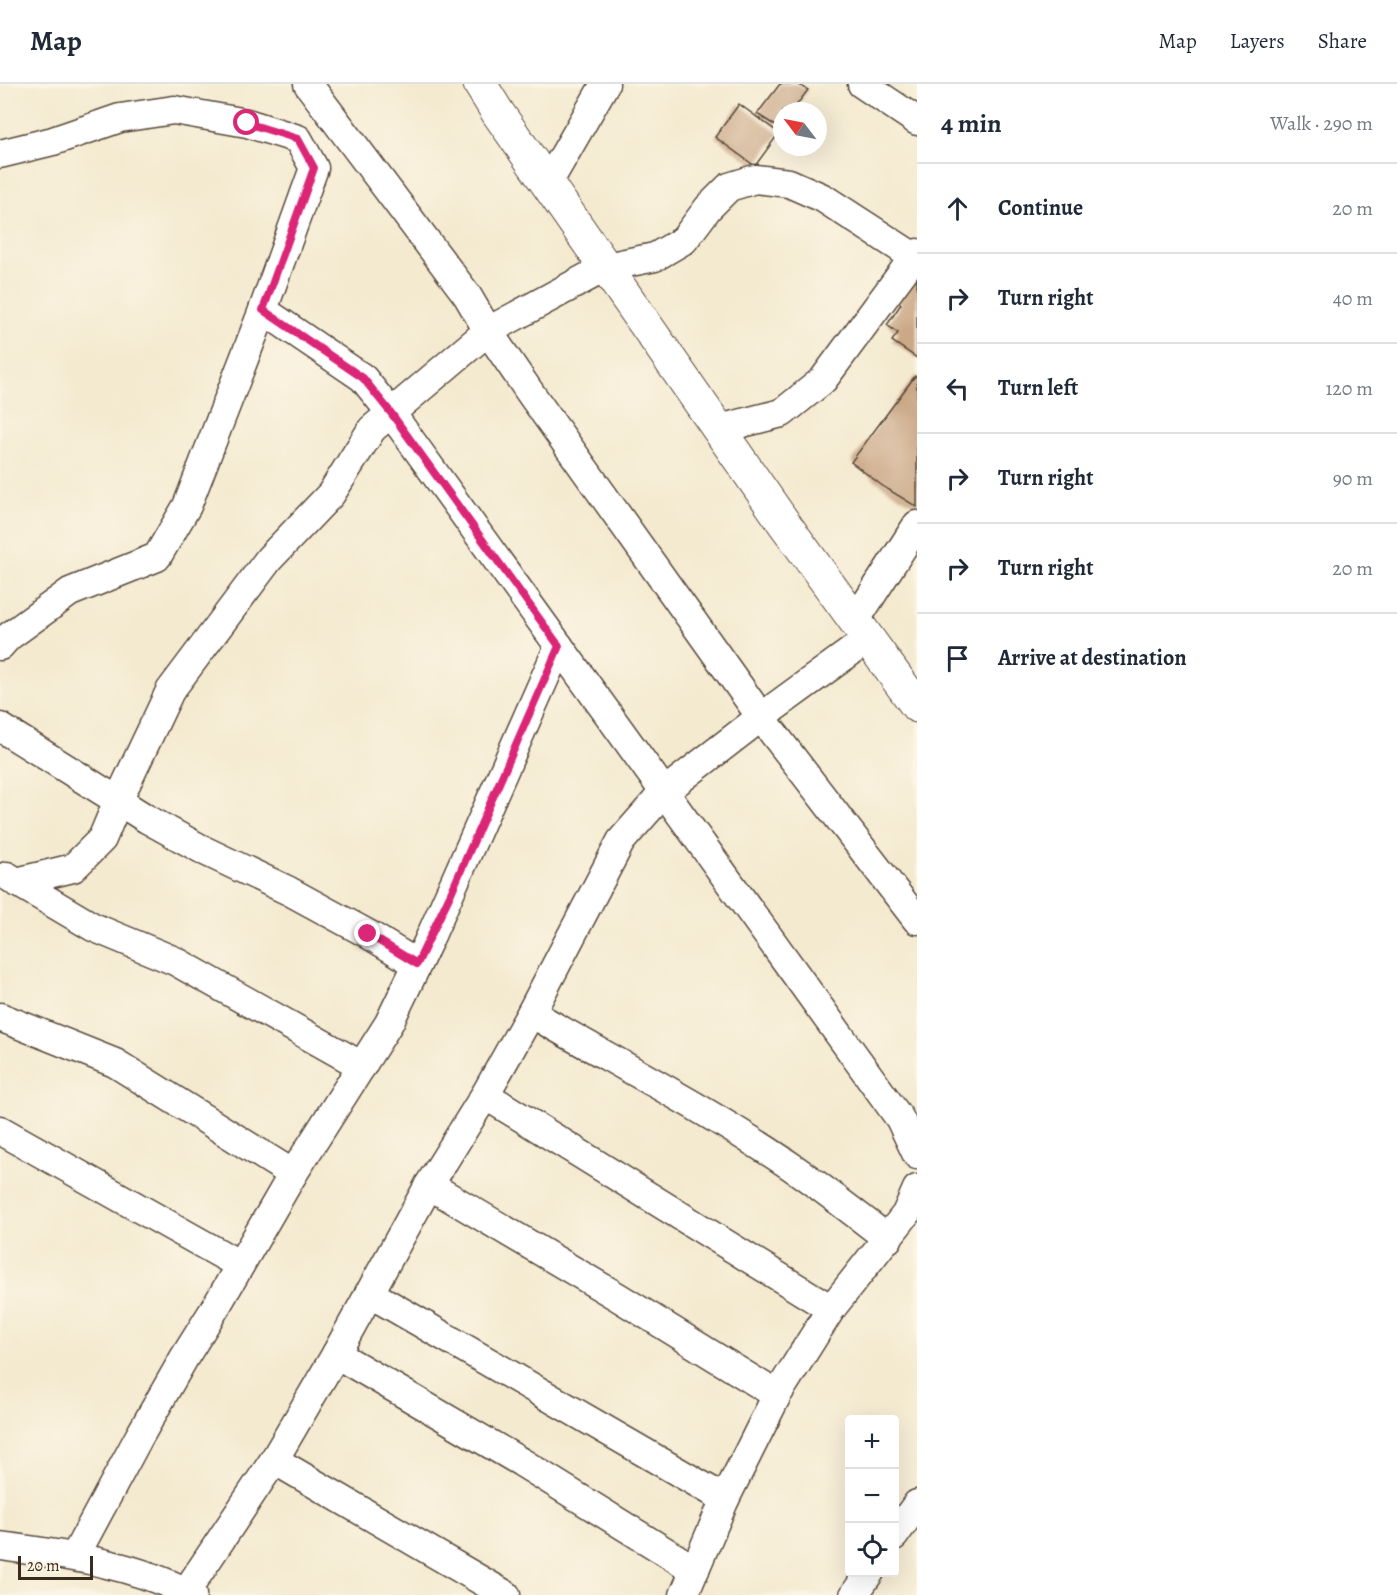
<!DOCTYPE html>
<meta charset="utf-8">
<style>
body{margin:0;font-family:Alegreya,serif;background:#f6f6f7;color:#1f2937}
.controls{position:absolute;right:18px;bottom:18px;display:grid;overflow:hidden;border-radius:6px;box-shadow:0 6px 24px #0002}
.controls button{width:54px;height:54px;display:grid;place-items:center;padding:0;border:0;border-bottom:2px solid #e0e1e3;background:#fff;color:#1f2937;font:30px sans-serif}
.compass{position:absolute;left:773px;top:18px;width:54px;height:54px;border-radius:50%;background:#fff;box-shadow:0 6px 24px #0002;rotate:302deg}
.scale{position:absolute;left:18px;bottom:15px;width:75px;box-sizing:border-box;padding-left:6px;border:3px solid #3b2a1e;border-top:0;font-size:16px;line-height:21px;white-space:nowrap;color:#3b2a1e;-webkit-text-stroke:4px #fcf5e5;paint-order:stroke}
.stop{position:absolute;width:18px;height:18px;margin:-14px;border:4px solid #db2777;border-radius:50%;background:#fff}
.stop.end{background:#db2777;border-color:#fff;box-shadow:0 2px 6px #0008}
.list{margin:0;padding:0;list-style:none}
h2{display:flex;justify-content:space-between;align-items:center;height:78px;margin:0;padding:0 24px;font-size:26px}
h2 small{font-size:20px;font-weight:400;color:#747a83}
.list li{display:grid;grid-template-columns:39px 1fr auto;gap:18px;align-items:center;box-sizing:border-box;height:90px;padding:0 24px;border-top:2px solid #e0e1e3}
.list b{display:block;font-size:22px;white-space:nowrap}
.list em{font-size:20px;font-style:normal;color:#747a83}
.icon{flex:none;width:33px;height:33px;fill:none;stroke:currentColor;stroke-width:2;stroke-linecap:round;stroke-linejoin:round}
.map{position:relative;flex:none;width:917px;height:1511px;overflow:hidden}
header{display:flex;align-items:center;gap:36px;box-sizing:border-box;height:84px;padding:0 30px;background:#fff;border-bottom:2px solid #e0e1e3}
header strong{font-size:28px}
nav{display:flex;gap:33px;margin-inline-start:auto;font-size:21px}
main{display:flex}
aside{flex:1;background:#fff}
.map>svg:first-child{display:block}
.building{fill:#cba887}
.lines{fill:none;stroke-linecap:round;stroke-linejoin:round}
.minor-casing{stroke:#574739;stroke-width:31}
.tertiary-casing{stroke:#574739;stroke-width:35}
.minor{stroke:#fff;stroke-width:28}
.tertiary{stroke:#fff;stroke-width:33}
.route{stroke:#db2777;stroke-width:8}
</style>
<header>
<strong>Map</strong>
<nav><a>Map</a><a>Layers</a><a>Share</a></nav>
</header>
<main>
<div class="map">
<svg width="917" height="1511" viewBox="0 0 917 1511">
<rect width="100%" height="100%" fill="#fcf5e5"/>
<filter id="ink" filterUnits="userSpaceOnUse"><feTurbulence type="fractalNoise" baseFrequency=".0167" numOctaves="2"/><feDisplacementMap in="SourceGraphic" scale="12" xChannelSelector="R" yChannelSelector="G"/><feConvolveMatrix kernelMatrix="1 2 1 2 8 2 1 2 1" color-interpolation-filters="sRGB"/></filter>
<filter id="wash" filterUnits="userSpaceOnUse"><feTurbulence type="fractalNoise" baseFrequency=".008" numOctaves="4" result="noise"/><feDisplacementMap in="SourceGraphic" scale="24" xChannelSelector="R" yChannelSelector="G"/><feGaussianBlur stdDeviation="1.35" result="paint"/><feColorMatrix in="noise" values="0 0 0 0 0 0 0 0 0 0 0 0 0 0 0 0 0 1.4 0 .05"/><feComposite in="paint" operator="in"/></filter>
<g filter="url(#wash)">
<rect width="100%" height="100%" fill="#f4ead0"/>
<g id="blocks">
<g class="building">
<polygon points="780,0 798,0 808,6 792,27 782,27 782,40 779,44 757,30"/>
<polygon points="739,20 779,49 755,82 715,53"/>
<polygon points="917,188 917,274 892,257 898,249 887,241 901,220 898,217"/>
<polygon points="915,292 917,294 917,423 884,403 851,378"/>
</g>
</g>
</g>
<g filter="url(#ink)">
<use href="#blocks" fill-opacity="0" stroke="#574739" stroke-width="1.5"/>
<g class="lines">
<g class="minor-casing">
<g id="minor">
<polyline points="308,0 467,211 488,247 531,310 761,633 917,836"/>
<polyline points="862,0 917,37"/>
<polyline points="0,70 53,57 120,34 174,26 247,39 298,55 314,84 263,226 187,422 157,473 70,508 8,553 0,562"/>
<polyline points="548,99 605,0"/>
<polyline points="263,226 363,294 391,329 900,1035 917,1071"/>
<polyline points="719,345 782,329 823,296 917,169"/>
<polyline points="855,537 917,441"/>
<polyline points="0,643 147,735 205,767 289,807 368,850 417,880"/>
<polyline points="7,792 93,843 175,877 362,982"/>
<polyline points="16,798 73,784 102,755 118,717 170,607 269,475 331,410 372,345 488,247 606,183 655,173 684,156 708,124 729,103 755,95 789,99 823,114 914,173"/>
<path d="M531,929c86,50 179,98 261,154 33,23 64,47 96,72"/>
<polyline points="0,933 115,979 293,1090"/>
<polyline points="485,1011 831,1225"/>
<polyline points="0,1046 240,1181"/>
<polyline points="429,1101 618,1213 777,1311"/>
<polyline points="369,1209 725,1415"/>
<polyline points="336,1270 521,1378 695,1486"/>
<polyline points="274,1376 506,1511"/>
<polyline points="894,1452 917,1420"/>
<path d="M0,1462c65,9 133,17 192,49"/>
<polyline points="75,1472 139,1353 184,1274 217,1221 293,1090 389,939 428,858 559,562"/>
<polyline points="186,1508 274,1376 336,1270 429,1101 485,1011 531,929 621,757 664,708 761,633 868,555"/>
<polyline points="684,1511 725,1415 777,1311 831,1225 906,1130 917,1105"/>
<polyline points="854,1511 870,1488"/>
</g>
</g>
<g class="tertiary-casing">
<polyline id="tertiary" points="480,0 498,29 784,439 917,622"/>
</g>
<use href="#minor" class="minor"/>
<use href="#tertiary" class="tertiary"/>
</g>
</g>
<g class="lines" filter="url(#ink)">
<polyline class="route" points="247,39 298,55 314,84 263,226 363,294 391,329 559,562 451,809 417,880 368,850"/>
</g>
</svg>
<div class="controls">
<button>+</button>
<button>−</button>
<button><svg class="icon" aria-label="locate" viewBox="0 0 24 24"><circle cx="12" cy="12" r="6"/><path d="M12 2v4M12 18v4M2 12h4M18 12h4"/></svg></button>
</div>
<svg class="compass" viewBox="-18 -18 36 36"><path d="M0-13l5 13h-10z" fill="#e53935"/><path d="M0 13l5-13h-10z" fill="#747a83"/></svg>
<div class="scale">20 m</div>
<div class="stop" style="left:247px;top:39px"></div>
<div class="stop end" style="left:368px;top:850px"></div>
</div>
<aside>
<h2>4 min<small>Walk · 290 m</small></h2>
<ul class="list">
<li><svg class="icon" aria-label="ahead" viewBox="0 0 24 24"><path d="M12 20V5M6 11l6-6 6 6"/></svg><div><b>Continue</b></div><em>20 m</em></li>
<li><svg class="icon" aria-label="right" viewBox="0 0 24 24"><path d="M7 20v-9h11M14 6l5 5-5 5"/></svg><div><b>Turn right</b></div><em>40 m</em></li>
<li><svg class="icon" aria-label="left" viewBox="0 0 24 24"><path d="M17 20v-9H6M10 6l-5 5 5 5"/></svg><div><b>Turn left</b></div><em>120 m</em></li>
<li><svg class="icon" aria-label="right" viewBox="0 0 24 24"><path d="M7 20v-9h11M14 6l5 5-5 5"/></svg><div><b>Turn right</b></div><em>90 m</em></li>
<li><svg class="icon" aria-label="right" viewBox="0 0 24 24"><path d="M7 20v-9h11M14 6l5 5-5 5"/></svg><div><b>Turn right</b></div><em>20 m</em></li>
<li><svg class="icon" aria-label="arrive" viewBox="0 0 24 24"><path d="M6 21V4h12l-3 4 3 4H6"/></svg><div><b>Arrive at destination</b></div></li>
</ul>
</aside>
</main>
